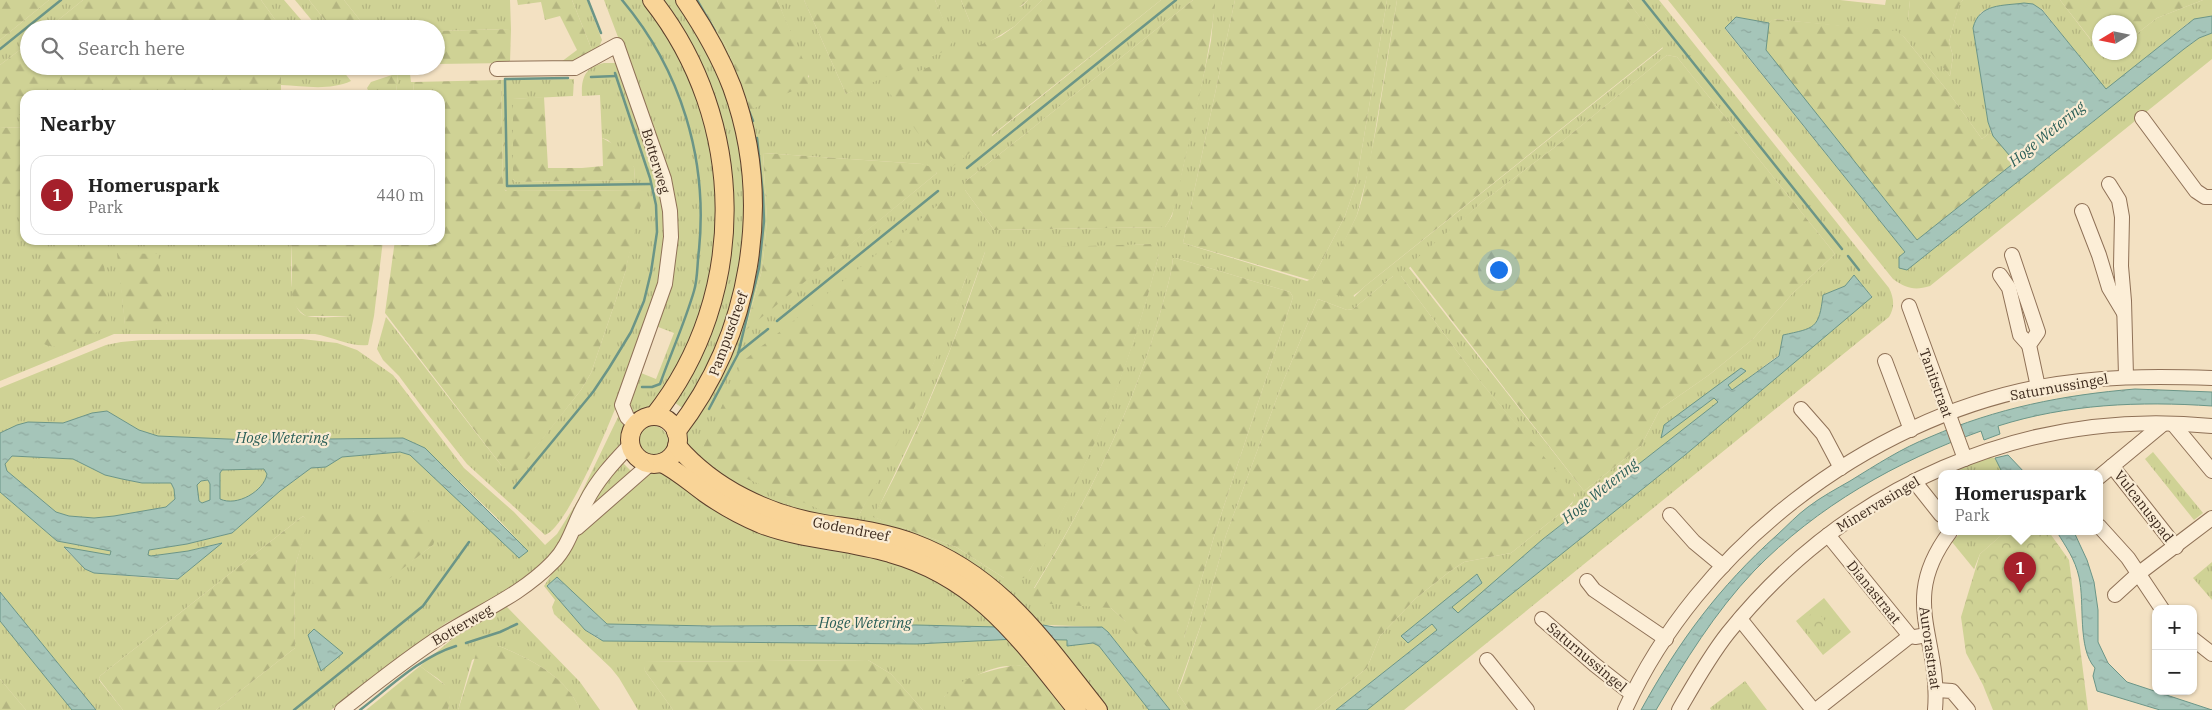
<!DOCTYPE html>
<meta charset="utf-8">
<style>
body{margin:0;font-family:"IBM Plex Serif",serif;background:#f6f6f6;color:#222}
.controls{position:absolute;right:15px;bottom:15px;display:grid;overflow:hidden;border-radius:10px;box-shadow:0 1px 4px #0004}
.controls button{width:45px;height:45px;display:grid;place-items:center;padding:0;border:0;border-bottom:1px solid #e0e0e0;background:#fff;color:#222;font:25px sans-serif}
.compass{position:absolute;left:2092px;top:15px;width:45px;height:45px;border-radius:50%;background:#fff;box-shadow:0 1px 4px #0004;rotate:260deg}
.you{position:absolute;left:1498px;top:269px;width:18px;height:18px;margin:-12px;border:4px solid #fff;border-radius:50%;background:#1a73e8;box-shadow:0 0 0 8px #1a73e833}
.badge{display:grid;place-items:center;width:32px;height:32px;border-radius:50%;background:#a5202b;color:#fff;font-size:16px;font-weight:700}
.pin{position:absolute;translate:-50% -41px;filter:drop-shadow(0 1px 2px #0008)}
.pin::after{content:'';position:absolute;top:26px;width:18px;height:15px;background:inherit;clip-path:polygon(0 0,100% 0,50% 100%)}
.popup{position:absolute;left:1938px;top:470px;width:165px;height:65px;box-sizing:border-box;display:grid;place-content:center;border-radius:10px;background:#fff;filter:drop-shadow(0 1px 4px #0005);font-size:16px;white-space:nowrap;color:#767676}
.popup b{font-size:19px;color:#222}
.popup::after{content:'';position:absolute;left:50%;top:100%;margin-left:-10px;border:10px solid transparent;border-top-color:#fff}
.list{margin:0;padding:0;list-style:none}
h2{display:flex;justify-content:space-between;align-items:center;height:65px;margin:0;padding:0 20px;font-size:21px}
h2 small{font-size:16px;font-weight:400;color:#767676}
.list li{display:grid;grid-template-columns:32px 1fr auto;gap:15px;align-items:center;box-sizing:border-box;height:80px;margin:0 10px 10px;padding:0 10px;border:1px solid #e0e0e0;border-radius:15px}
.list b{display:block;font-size:19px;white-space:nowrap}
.list p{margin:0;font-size:16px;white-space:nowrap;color:#767676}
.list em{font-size:16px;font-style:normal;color:#767676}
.icon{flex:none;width:28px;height:28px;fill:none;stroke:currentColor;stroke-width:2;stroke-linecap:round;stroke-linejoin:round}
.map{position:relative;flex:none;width:2212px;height:710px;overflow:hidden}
.search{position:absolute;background:#fff;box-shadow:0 1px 4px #0004;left:20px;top:20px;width:425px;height:55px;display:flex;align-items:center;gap:12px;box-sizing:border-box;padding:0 18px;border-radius:28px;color:#767676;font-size:19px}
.panel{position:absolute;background:#fff;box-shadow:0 1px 4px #0004;left:20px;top:90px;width:425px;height:155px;border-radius:15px}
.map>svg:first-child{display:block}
.grass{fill:url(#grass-tufts);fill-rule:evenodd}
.forest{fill:url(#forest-firs)}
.park{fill:url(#park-crowns)}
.water{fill:url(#water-ripples);stroke:#6b9587;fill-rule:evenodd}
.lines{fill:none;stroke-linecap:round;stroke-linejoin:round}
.stream{stroke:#6b9587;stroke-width:2.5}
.minor-casing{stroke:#8f7157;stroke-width:16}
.major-casing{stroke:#5c3f2c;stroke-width:20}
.minor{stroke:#fceed7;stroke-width:14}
.major{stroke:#f9d497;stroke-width:18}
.labels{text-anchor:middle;stroke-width:4.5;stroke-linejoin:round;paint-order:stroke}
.street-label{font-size:14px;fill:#3d2a1d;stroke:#f9ebd3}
.water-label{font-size:15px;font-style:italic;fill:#2b5f58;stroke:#f9ebd3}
</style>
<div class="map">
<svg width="2212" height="710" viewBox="0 0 2212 710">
<defs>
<pattern id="grass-tufts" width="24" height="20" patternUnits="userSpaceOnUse" patternTransform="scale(1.25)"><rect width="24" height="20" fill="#cfd295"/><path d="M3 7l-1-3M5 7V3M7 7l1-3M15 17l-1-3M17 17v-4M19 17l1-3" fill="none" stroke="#b3b480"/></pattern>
<pattern id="forest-firs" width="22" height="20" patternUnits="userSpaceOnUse" patternTransform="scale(1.25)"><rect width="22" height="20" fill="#cfd295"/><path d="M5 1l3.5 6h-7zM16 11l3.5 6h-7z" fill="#b3b480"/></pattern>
<pattern id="park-crowns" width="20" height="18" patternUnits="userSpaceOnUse" patternTransform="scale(1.25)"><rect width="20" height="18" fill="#cfd295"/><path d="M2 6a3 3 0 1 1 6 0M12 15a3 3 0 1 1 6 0" fill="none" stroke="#b3b480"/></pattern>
<pattern id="water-ripples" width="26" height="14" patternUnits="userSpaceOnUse" patternTransform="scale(1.25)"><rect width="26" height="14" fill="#a5c5b9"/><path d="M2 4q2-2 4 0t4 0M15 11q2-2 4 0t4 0" fill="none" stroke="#8fa99f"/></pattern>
</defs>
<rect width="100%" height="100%" fill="#f3e1c2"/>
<g class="grass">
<polygon points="49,0 83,0 47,29 29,29 29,43 0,65 0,40"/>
<polygon points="261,0 284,0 309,29 279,29 279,25"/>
<polygon points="295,0 309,0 332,29 319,29"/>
<polygon points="344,0 510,0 511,29 436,31 436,29 367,29"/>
<polygon points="572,0 587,0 602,40 599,47 592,50"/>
<polygon points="604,0 649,0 704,101 722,226 701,307 689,347 651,411 638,414 628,409 636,371 656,379 674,333 653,325 673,243 632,74"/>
<polygon points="656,0 681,0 724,78 748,177 740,293 688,412 671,400 710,321 723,149"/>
<path d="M689,0h9l28,46 24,63 59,-32 -32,-77h27l42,94 106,-53 -17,-41h26l9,22 52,-16 6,-6h14l-27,26 -29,18 6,92 169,-136h32l-227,181 -1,9 29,40 171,-3 7,-11 29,-129 10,-46 4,-41h20l-52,243 124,38 6,-3 32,-62 11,-32 31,-184h10l-28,168 -12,47 -13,27 10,55 10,-10 299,-239 -36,-48h32l230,288c5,10 6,19 0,29l-485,393h-37l318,-255 187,-159 -18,-21 -9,11 -22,9c-4,34 -8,33 -40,40l-4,20 -47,35 -4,-4 18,-16 -32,28 4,4 -175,137 -85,75 -6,-7 30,-24 -5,-8 -75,61 6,7 25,-19 4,6 -101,80h-21l52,-42 13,-32 35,-37 34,-27 15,-10 47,-9 61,-49 3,-9 -101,-121 -73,-98h-8l-40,33 -6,1 -29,-11 -36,85 -56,151 -23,84 -26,73 12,18h-19l-62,-78 -6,-5 -55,-2 -8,3 -227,-109 -75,-28 -55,-48 2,-10 46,-86 23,-181zM1667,55l10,2 158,197 -43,40 -39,45 -44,36 -49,34 -19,37 -57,45 -175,-223 72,-65 78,-59zM763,153l159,11 15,9 -192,157 17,-60 5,-49zM951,196l27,36 -2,15 -10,31 -33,86 -41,88 -33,63zM1151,244l8,10c-29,113 -71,216 -130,317l-25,7 -48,-31 -82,-30 48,-100 30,-72 33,-93zM1173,258h3l114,34 3,5 -77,233 -32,108 -59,-17 -14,-13 -77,-20c51,-83 96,-173 124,-267 5,-20 13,-42 15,-63z"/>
<path d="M1668,0h172l45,5 1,-5h24l-2,19 42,57 3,-20 -4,-14 10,-38 4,-4h97l40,52h30v-13l27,-21 46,-18h9v16l-24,7 -82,67 -64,-81c-17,-9 -42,-4 -61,3l-8,16 15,94 3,10 -9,7 -36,-50 -42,-52 -7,-5 -123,-13 -5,4 -33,-6 -11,12 180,223 -6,5v10l8,3 277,-221 15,-11 13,-5v26l-282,227c-16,5 -24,2 -37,-7z"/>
<path d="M604,63h16c9,29 19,58 28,86 7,22 16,43 17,66 1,23 -1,49 -6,71 -9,38 -83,239 -114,249l-78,-71 -45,-57 -23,-31 -16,-16 -6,-11 9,-32 115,148 17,4 63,-79 10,-17 34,-100 17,-83 -135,1 -4,-2 -2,-109 73,-1 -1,17 -60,3v80l3,3 119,-2 -1,-13 -26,-27 -6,-2 -2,-43 -18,1c-1,-18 3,-29 22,-33z"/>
<path d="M281,66h58l12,15c-22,10 -47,5 -70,4z"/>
<polygon points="401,72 410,74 411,82 414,82 413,95 396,95 398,73"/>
<polygon points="0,115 25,115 25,127 0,128"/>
<path d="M0,197h25v43h267c0,17 -6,72 15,76 19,4 47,-2 67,0l-6,29c-17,2 -35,-8 -53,-11h-201l-114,47zM118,253l49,71h-42z"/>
<path d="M302,339l35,4 20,7 36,25 71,93 50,44 31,33 12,-11 20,-32 43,-89 6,12 -1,18 -74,113 -12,14 -56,34 -37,19 -115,87h-115l79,-62 -1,-56 2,-29 12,-42 -5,-5 -203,160 -1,4 24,30h-27l-96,-118v-100l57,49 54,10 -1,4 -46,-7 21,21 9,4 81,7 6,-3 40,-34 -33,8 -37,5 -3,-1 1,-5 38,-6 45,-11 48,-42 31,-23h10l20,-11 59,-5 10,3 118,96 -30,-32 -73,-71 -22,-10 -152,2 -93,-4 -19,-6 -32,-19 -24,5 -20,7 -35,-1 -28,11v-45l106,-43 15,-3 22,-2zM413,511l20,34 -51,38z"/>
<circle cx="653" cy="441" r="15"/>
<polygon points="2153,452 2203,513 2194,520 2145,459"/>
<polygon points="12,456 73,459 105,475 122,479 142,483 171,483 174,489 175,499 166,507 114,516 94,518 69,516 56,512 7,471 5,464"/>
<polygon points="1990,457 1995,458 2003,474 1943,474"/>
<polygon points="620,460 634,474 593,506 591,505"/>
<path d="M264,469l3,5c-3,17 -30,33 -47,25v-26l2,-3z"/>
<path d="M658,469l271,102 77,57c-133,-4 -266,-1 -399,-4l-50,-46 -10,8 38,44 13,9 14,2 304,3 100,-5 58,71h-10l-33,-43c-39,-6 -57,9 -87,30v13h-21l-32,-36 -23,-14 -224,2 1,9 28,39h-35l-19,-32 -8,-10 -57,-54 -2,-7 3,-7 -11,-14 38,-59 70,-57z"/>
<polygon points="208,480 210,484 210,500 202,503 199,501 197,485 201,481"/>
<polygon points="1961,532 2005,532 1980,554 1974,569 1952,542"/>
<polygon points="2212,562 2212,600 2193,578"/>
<polygon points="1824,598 1851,632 1823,655 1796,621"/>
<path d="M506,606l74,76 20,28h-20c-13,-33 -50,-51 -81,-64l-27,14 -14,50h-10c6,-27 -9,-29 -28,-44 26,-21 53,-48 86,-60z"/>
<polygon points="0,621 72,710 26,710 0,679"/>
<polygon points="1045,639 1067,640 1067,645 1093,643 1099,646 1149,710 1102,710"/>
<polygon points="1745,681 1767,710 1711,710 1710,708"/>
</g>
<g class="forest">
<polygon points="0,0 49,0 0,40"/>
<polygon points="83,0 261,0 279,25 279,29 47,29"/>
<polygon points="309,0 344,0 367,29 332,29"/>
<polygon points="517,0 572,0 592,50 579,62 561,62 577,50 560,16 545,20 541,2 518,5"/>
<polygon points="698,0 777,0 808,71 808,84 750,110 726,46"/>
<polygon points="804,0 935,0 953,41 947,50 846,94"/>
<polygon points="961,0 1028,0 1006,18 977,31 970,22"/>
<polygon points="1042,0 1161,0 952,167 920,136 886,88 894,82 1001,36 1015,26"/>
<path d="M1193,0h22v6c-7,55 -19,108 -32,162 -4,19 -6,43 -18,59l-171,3 -29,-40 -1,-3 2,-6z"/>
<polygon points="1235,0 1387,0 1356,184 1345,216 1313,278 1310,280 1183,243"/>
<path d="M1397,0h230l36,47 -299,240c-16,16 -21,9 -41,3l-1,-5 35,-70 5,-16 15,-75z"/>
<polygon points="1910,0 1963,0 1959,5 1949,42 1953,56 1950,76 1911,28 1908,19"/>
<polygon points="2060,0 2203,0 2157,18 2130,39 2130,22 2100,22 2099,50"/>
<polygon points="1773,19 1897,31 1904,37 1946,89 1982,139 1991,132 2015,162 1917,240 1765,50 1769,23"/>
<polygon points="511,29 510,63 436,64 436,31"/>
<polygon points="29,43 29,66 281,66 281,95 25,95 25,115 0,115 0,65"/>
<polygon points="1667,55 1677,57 1835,254 1792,294 1753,339 1709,375 1660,409 1641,446 1584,491 1409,265 1481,203 1559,144"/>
<polygon points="398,73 396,95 370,95 367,88 371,82"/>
<path d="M501,80l2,108 3,3 137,-1v5l-18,78 -34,100 -10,17 -63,80c-8,2 -12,0 -17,-5l-116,-152 10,-73h45v-145h-27l1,-13z"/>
<polygon points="544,97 548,168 582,168 603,166 602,138 628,152 634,167 635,180 516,182 513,179 513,99"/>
<polygon points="25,127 25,197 0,197 0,128"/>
<polygon points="763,153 922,164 931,167 937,173 745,331 762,270 767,221"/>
<path d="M949,196l4,1 26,35c1,16 -9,36 -15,51 -27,80 -63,159 -105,232l-33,-3 -119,-50 -7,-8 42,-92z"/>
<path d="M292,240h91l-9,76h-68c-9,-6 -12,-11 -14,-22z"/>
<path d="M1151,244l7,2 1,8c-22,87 -50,163 -90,244 -14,27 -27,55 -45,80h-20l-48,-31 -83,-30c47,-84 82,-175 112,-265l3,-3z"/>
<path d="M41,250h61l10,75c-14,6 -69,37 -72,11z"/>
<polygon points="117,253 158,254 167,325 125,325"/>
<path d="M1173,258h3l114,34 3,5 -77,233 -32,108 -12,28 -5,2 -6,-4 -36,-43 -14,-13 -72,-5 -6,-4 1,-10c51,-84 96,-174 124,-268 5,-20 13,-42 15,-63z"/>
<polygon points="1393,276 1401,276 1474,374 1573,491 1575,499 1567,508 1511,553 1464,562 1449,572 1415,599 1380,636 1367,668 1315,710 1189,710 1177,692 1182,681 1203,619 1226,535 1282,384 1318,299 1347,310 1353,309"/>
<path d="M413,511l14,7 10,16 -4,11 -106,82 -7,-3c-10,-34 -11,-76 -2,-111z"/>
<polygon points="303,516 309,521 296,563 294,592 295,648 216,710 123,710 99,679 100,676"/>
<path d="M499,646c31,13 68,31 81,64h-122l18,-56 6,-6z"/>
<polygon points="868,660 891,674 923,710 673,710 645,671 643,662"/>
<path d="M1015,665l16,2 33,43h-120v-13c22,-23 42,-25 71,-32z"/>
<polygon points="420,666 449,688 450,700 448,710 366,710"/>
<polygon points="0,679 26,710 0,710"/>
</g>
<g class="park">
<polygon points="2005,532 2049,532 2069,560 2088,710 1993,710 1983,685 1966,653 1961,617 1980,554"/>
<polygon points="1816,610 1827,623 1812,635 1801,622"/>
</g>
<g class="water">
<path d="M2024,3l9,1 9,6 64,79 88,-70 18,-3v17l-13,5 -15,11 -277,221 -8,-2v-11l6,-5 -180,-224 11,-11 33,6 -3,27 151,190 98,-78 -22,-26 -5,-14 -15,-94c6,-25 30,-22 51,-25z"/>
<path d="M1854,275l18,22 -187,158 -318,255h-31l101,-80 -5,-6 -24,19 -7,-7 76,-62 5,9 -30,24 6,6 85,-74 175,-137 -4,-4 -53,40 3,-13 77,-57 5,3 -18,14 4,5 47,-34 4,-21c32,-7 36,-6 40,-40l22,-9z"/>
<path d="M2135,389l77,3v14c-72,-5 -145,-2 -214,20l2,8 -16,6 -3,-9c-84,30 -164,75 -227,140 -39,41 -69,90 -98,139h-15c38,-69 78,-123 136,-175 11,-10 20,-20 31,-28 13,-10 28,-18 42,-26 26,-16 52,-33 80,-44 67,-29 133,-42 205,-48z"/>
<path d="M107,411l32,19 19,6 93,4 152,-2 22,10 103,103 -9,7 -109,-103 -10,-3 -58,5 -16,10 -15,1 -31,23 -48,42 -45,11 -38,6 -1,5 3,1 37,-5 34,-8 -44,36 -84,-6 -9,-4 -21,-22 46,8 1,-4 -54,-10 -57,-49v-59l17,-8 11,-3 35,1 29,-10zM12,456l61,3 32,16 17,4 20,4h29l3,6 1,10 -9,8 -52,9 -20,2 -25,-2 -13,-4 -49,-41 -2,-7zM264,469l3,5c-3,17 -30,33 -47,25v-26l2,-3zM208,480l2,4v16l-8,3 -3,-2 -2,-16 4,-4z"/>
<polygon points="2008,455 2026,474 2003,474 1995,458"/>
<path d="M2057,532h17l13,28 7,22 4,28v32l10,21 19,19 85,28h-52l-63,-19 -4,-15 2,-8c-18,-20 -10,-65 -16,-91 -4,-18 -13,-30 -22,-45z"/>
<polygon points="557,577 607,624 712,626 916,625 1039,628 1043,625 1054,627 1102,627 1108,632 1170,710 1149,710 1099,646 1093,643 1067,646 1067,640 1016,639 916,644 603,641 585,630 547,586"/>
<polygon points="0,592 96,710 72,710 0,621"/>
<polygon points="314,629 343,653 321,671 308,635"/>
</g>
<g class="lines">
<g class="stream">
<polyline points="588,0 601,33"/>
<path d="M622,0c59,70 86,159 77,250 -2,13 -1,28 -5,41 -9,31 -23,62 -34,93l-8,3h-10"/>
<polyline points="697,0 715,31"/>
<polyline points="1643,0 1842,249"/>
<polyline points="0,49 61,0"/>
<polyline points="591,77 616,76"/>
<polyline points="568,78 505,79 507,186 651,184"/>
<polyline points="743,96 753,121"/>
<polyline points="967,168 1176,0"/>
<polyline points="1848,256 1859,270"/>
<polyline points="777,321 938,191"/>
<polyline points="738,353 768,329"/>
<polyline points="709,409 738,354 759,268 764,221 763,195 757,138"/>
<polyline points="514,488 593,392 609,368 631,332 644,301 651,272 657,232 656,205 650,178 615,73"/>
<polyline points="466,643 500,632 517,624"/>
<polyline points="294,710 423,606 469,542"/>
<path d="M360,710c30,-23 60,-53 96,-64"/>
</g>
<g class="minor-casing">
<g id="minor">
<polyline points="497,69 575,68 617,45 664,179 670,211 671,237 665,284 622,405 627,417 635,425"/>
<polyline points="2142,118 2196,191 2205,197 2212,197"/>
<polyline points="2109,184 2119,200 2122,217 2121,266 2124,301 2126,376"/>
<polyline points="2082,211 2099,255 2109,288 2124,313"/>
<polyline points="2012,255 2038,332 2029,345 2038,387"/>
<polyline points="2000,275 2009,288 2020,335 2029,345"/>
<polyline points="1909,306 1965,459"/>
<polyline points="1885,361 1911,430"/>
<polyline points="1801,409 1823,434 1841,468"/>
<polyline points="2173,424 2212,471"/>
<polyline points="2112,466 2176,547"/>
<polyline points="2099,477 2163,424"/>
<polyline points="1914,481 1941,515"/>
<polyline points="1670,515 1694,542 1723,566"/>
<polyline points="2099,526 2128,558 2162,609"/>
<polyline points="577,528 650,464"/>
<polyline points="1828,535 1910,636 1915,637 1927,635"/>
<polyline points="1587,581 1594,590 1666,639"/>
<polyline points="2115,595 2138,574 2212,518"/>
<polyline points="1542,619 1595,665 1632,694"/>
<polyline points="1740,619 1813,710"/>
<polyline points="2193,639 2212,654"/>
<polyline points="1487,660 1527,710"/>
<polyline points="1937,690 1952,691 1968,710"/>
<path d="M342,710c33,-26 65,-52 101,-75 38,-24 78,-40 110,-73 17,-17 21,-40 33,-60 11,-22 27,-39 44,-57"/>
<path d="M1625,710c73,-161 241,-290 414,-323 58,-11 115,-11 173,-9"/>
<path d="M1679,710c15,-26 30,-53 49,-77 117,-146 296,-226 484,-207"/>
<polyline points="1816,710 1910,636"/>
<path d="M1935,710c6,-73 -37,-109 15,-178"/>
</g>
</g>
<g class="major-casing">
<g id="major">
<path d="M652,0c95,120 98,295 2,416"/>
<circle cx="654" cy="440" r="24"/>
<path d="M676,432c75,-97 98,-229 56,-345 -12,-31 -28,-59 -47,-87"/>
<path d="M677,446c37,43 92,69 147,78 31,5 60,8 89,19 88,33 129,97 185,167"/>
<path d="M662,463c16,8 29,20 43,30 17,12 37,23 56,31 42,16 86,16 129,29 90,25 132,89 187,157"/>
</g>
</g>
<use href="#minor" class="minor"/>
<use href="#major" class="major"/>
</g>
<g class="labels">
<g class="street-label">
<text transform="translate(656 161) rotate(73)" y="5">Botterweg</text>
<text transform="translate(728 334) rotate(-70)" y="5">Pampusdreef</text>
<text transform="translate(1936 383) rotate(70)" y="5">Tanitstraat</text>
<text transform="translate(2059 387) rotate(-10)" y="5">Saturnussingel</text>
<text transform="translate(1878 504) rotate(-31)" y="5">Minervasingel</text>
<text transform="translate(2144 506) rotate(52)" y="5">Vulcanuspad</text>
<text transform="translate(851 529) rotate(11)" y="5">Godendreef</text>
<text transform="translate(1874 592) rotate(51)" y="5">Dianastraat</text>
<text transform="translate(462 625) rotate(-30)" y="5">Botterweg</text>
<text transform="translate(1930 648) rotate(82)" y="5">Aurorastraat</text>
<text transform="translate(1587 657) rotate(40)" y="5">Saturnussingel</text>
</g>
<g class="water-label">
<text transform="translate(2047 134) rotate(-39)" y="5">Hoge Wetering</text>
<text x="282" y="443">Hoge Wetering</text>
<text transform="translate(1600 491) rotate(-39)" y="5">Hoge Wetering</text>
<text x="865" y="628">Hoge Wetering</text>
</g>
</g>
</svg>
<div class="controls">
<button>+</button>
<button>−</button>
</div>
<svg class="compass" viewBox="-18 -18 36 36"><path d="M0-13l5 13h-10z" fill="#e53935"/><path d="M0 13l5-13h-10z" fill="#767676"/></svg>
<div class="you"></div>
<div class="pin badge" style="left:2020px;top:593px">1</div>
<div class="popup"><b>Homeruspark</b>Park</div>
<div class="search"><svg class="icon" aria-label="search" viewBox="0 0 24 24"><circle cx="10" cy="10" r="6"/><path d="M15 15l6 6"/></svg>Search here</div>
<section class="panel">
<h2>Nearby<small></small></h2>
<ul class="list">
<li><span class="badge">1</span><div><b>Homeruspark</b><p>Park</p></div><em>440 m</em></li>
</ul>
</section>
</div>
